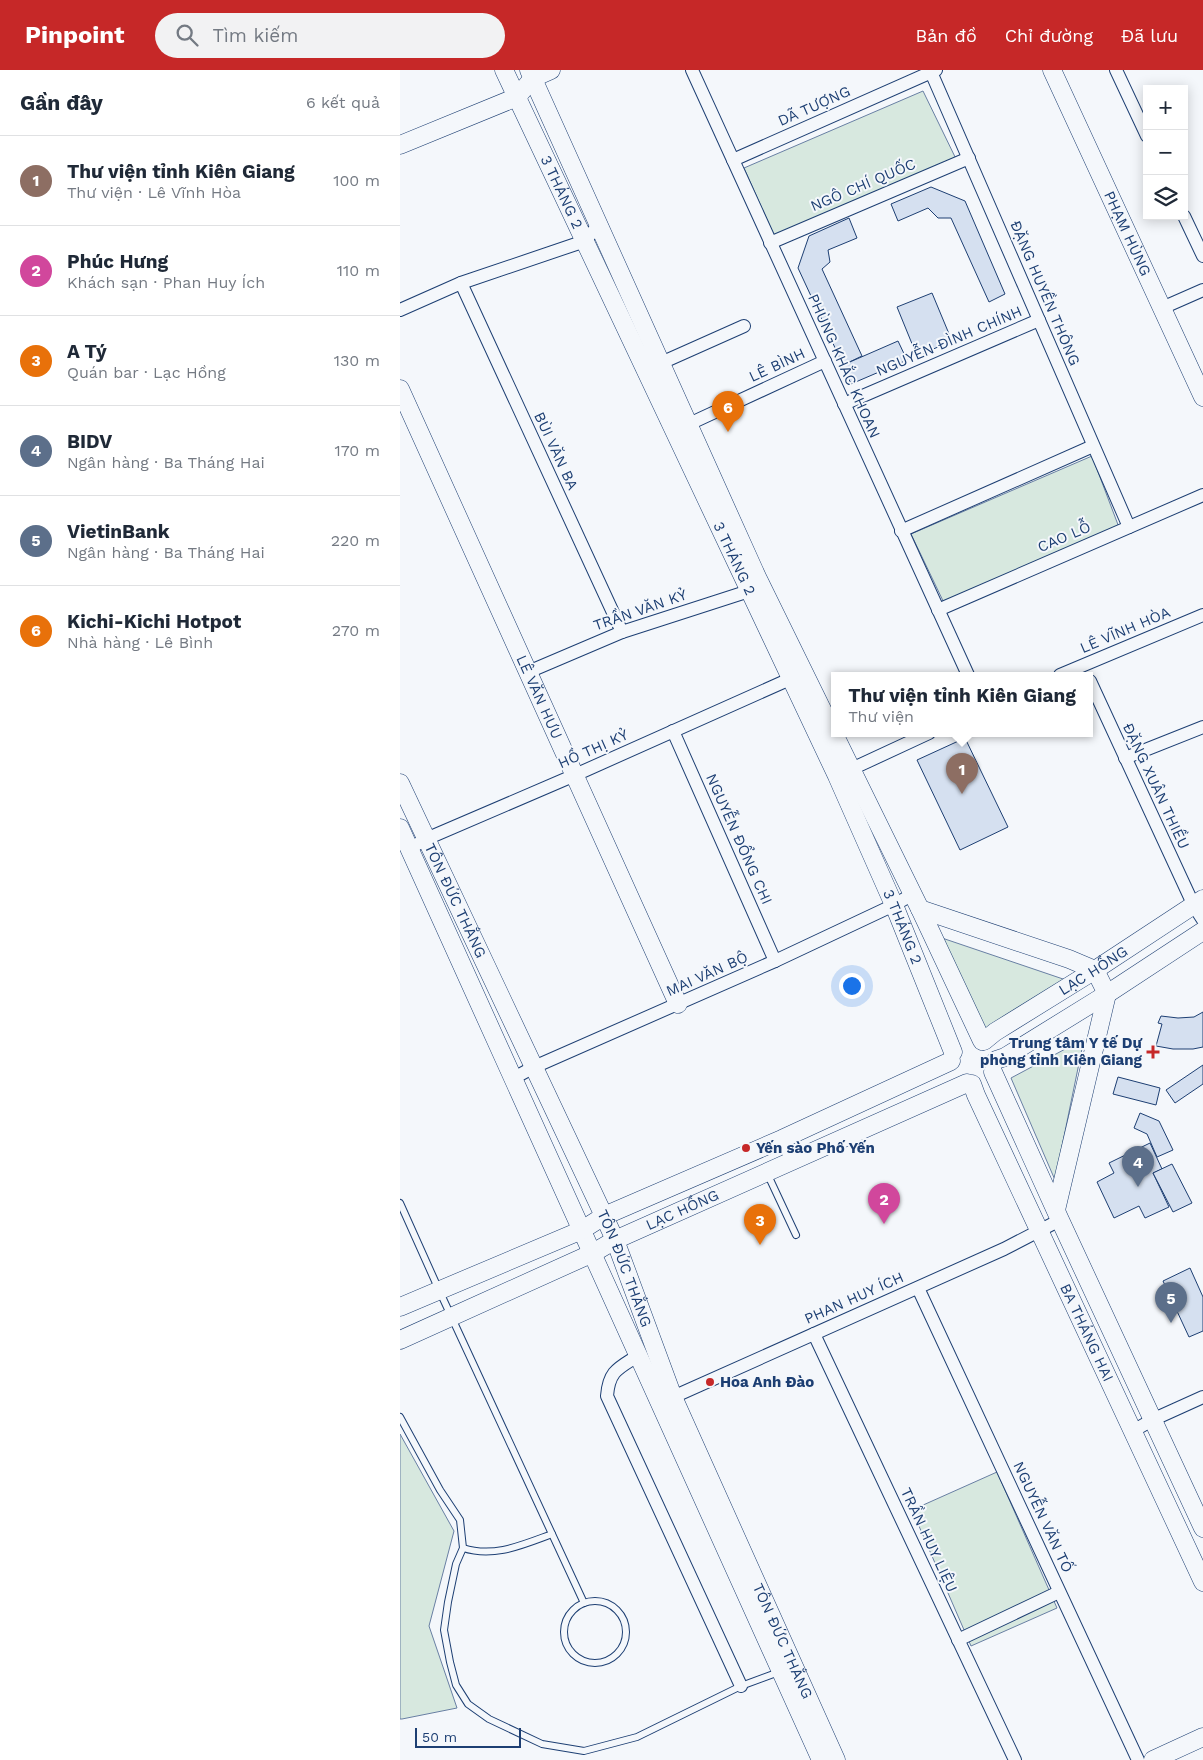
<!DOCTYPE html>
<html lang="vi">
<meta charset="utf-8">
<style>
body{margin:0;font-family:"Work Sans",sans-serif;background:#f2f2f3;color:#1f2937}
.controls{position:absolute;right:15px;top:15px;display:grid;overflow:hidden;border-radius:0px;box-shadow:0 2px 12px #0003}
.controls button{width:45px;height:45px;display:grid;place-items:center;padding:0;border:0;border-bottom:1px solid #e0e1e3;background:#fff;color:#1f2937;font:25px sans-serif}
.scale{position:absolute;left:15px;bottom:12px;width:106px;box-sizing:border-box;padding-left:5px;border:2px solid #1d3f73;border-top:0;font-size:14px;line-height:18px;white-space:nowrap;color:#1d3f73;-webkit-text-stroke:4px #f4f7fb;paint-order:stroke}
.you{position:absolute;left:451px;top:915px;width:18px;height:18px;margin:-12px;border:4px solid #fff;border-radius:50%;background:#1a73e8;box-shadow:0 0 0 8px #1a73e833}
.badge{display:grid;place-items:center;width:32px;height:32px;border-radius:50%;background:#c62828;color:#fff;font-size:16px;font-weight:700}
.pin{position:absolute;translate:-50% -41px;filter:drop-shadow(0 1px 2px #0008)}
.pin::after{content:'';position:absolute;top:26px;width:18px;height:15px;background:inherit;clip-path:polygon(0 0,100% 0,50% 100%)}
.popup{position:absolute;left:431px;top:602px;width:262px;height:65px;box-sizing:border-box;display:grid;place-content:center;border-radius:0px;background:#fff;filter:drop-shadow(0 1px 4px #0005);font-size:16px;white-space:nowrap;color:#747a83}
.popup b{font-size:19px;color:#1f2937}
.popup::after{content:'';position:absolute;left:50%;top:100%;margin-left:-10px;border:10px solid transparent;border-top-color:#fff}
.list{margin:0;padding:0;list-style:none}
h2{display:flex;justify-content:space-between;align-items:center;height:65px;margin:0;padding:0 20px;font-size:21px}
h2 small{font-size:16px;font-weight:400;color:#747a83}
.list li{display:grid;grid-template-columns:32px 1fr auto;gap:15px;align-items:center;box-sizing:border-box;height:90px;padding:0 20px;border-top:1px solid #e0e1e3}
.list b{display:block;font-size:19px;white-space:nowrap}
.list p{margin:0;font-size:16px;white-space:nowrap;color:#747a83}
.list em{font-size:16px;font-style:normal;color:#747a83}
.icon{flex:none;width:28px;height:28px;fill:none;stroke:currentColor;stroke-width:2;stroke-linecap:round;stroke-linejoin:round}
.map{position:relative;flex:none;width:803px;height:1690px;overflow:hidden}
header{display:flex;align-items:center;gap:30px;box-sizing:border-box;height:70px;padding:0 25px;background:#c62828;color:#fff}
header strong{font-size:24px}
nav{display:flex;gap:28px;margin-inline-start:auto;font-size:18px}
.search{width:350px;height:45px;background:#f2f2f3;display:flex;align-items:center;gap:12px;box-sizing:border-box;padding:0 18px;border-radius:28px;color:#747a83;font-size:19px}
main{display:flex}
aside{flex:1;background:#fff}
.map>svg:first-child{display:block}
.green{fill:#d7e8df;stroke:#687fa3}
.building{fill:#d5e0f0;stroke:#1d3f73}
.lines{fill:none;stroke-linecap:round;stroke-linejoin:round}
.lane-casing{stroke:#1d3f73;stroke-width:8}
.street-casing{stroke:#1d3f73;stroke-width:14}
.secondary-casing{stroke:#1d3f73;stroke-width:19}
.lane{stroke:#f4f7fb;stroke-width:6}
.street{stroke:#f4f7fb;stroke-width:12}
.secondary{stroke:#f4f7fb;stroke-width:18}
.poi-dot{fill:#c62828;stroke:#f4f7fb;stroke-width:2}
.labels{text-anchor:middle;stroke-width:4;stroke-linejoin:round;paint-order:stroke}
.street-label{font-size:15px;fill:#1d3f73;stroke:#f4f7fb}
.poi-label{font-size:15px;font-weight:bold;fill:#1d3f73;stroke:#f4f7fb;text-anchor:start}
</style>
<header>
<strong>Pinpoint</strong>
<div class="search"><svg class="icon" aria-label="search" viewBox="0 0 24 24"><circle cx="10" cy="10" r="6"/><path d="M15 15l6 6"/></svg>Tìm kiếm</div>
<nav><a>Bản đồ</a><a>Chỉ đường</a><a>Đã lưu</a></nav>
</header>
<main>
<aside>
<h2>Gần đây<small>6 kết quả</small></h2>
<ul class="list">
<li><span class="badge" style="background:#8d6e63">1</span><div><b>Thư viện tỉnh Kiên Giang</b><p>Thư viện · Lê Vĩnh Hòa</p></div><em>100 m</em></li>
<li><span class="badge" style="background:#d1479c">2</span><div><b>Phúc Hưng</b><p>Khách sạn · Phan Huy Ích</p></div><em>110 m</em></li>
<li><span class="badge" style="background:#e8710a">3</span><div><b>A Tý</b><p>Quán bar · Lạc Hồng</p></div><em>130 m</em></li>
<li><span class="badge" style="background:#5c6f8a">4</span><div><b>BIDV</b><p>Ngân hàng · Ba Tháng Hai</p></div><em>170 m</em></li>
<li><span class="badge" style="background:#5c6f8a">5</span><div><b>VietinBank</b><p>Ngân hàng · Ba Tháng Hai</p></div><em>220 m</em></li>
<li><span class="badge" style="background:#e8710a">6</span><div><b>Kichi-Kichi Hotpot</b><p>Nhà hàng · Lê Bình</p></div><em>270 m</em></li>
</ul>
</aside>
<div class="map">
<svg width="803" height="1690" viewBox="0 0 803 1690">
<rect width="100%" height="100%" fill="#f4f7fb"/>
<g class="green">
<polygon points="523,21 558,93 376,170 344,98"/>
<polygon points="692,386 720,460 545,535 511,464"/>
<polygon points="539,867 666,910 584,961"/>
<polygon points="684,969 655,1110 611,1008"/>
<polygon points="0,1364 54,1461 29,1556 57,1638 2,1649 0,1649"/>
<polygon points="597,1402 657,1538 571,1576 512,1440"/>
</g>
<g class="building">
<polygon points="531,117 565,131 605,224 589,232 551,148 538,148 528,138 498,151 491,134"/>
<polygon points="449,148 457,168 428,180 430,192 422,199 462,286 443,295 398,198 409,166"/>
<polygon points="532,223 552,271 517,286 497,237"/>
<polygon points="498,271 507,290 451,314 443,295"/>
<polygon points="565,668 608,757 560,780 517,690"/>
<polygon points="803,942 803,977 793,979 773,979 756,976 762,954 758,953 761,946 778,948 794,947"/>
<polygon points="803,995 803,1014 775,1033 766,1020"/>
<polygon points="718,1007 760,1018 756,1035 713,1024"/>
<polygon points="740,1043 759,1051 773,1080 757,1087 747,1064 734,1058"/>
<polygon points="750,1073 762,1099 753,1103 769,1137 745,1148 739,1136 714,1148 697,1112 714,1103 709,1093"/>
<polygon points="772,1094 792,1133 773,1142 753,1103"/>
<polygon points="790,1198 803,1227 803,1261 789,1267 763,1211"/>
</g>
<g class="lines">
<g class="lane-casing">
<g id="lane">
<polyline points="367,1103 396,1165"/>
<polyline points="0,1133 39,1220 184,1533"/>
<polyline points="0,1347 40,1420 60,1450 63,1478 56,1494 48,1532 44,1560 50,1592 56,1615 68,1634 89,1649 142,1674 184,1681 237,1667 341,1616 379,1602"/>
<path d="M63,1478c31,10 59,-3 89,-14"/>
<circle cx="195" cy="1562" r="31"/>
</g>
</g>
<g class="street-casing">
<g id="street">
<polyline points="292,0 568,605"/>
<polyline points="716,0 747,66"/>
<polyline points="531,2 729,457"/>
<polyline points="333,90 536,0"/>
<polyline points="784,146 803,186"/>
<polyline points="370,173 569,88"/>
<polyline points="61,213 222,562"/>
<polyline points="762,238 803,220"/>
<polyline points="0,240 61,213 185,171 199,154"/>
<polyline points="261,293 344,256"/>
<polyline points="444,334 639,250"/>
<polyline points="285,360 289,354 425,291"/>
<polyline points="501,461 693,376"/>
<polyline points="538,540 803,425"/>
<polyline points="128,602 222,562 349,521 353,514"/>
<polyline points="660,605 803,545"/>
<polyline points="690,611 794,836 803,850"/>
<polyline points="273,661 375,891"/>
<polyline points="725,688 803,657"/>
<polyline points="445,702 529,663"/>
<polyline points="9,779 26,769 175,705 390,609"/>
<polyline points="112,1009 134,997 375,891 494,835 513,824"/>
<polyline points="382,1069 392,1091"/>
<polyline points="518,1218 738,1690"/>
<polyline points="414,1264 615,1690"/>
<path d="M239,1285c-20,13 -30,15 -32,41l134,290"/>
<polyline points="268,1331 273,1327 604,1179 660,1150"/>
<polyline points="733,1361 752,1350 803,1327"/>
<polyline points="558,1570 659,1522"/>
</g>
</g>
<g class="secondary-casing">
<g id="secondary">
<path id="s1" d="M104,0l333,706 57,129 59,147"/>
<polyline points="129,0 357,507 520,839 582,971"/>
<path id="s2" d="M652,0l151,327"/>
<polyline points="0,75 117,27 133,8 151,0"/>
<path id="s3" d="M0,319l278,615"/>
<path id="s4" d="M0,713l204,433 11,24 58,157 163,363"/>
<polyline points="0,758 421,1690"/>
<polyline points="520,839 669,889 695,900 707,924 656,1140"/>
<path id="s5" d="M584,971l11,-9 100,-62 108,-71"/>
<polyline points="596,990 605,987 707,924 803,861"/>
<polyline points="593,1002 660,1150 803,1458"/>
<path id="s6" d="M572,1014l4,11 227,487"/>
<polyline points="0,1237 182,1160 204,1146 382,1069 551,991"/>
<path id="s7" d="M0,1270l193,-87 22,-13 352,-157"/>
<polyline points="753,1690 803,1667"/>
</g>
</g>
<use href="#lane" class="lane"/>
<use href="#street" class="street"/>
<use href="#secondary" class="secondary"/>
</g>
<g class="poi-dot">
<path d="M750.5 974.5h5v5h5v5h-5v5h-5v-5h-5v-5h5z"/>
<circle cx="346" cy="1078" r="5"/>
<circle cx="310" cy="1312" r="5"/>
</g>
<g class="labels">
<g class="street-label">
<text transform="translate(414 36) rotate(-24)" y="5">DÃ TƯỢNG</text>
<text transform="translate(463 115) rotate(-23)" y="5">NGÔ CHÍ QUỐC</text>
<text dy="5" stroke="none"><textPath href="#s1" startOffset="135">3 THÁNG 2</textPath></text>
<text dy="5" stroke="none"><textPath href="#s2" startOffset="180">PHẠM HÙNG</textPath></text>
<text transform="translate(645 223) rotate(67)" y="5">ĐẶNG HUYỀN THÔNG</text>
<text transform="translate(549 271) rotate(-23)" y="5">NGUYỄN ĐÌNH CHÍNH</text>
<text transform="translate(377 295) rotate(-25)" y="5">LÊ BÌNH</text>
<text transform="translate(444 296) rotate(66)" y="5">PHÙNG KHẮC KHOAN</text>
<text transform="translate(156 381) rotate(65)" y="5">BÙI VĂN BA</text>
<text transform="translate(664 467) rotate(-23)" y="5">CAO LỖ</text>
<text dy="5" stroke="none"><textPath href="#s1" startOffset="540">3 THÁNG 2</textPath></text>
<text transform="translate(240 540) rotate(-19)" y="5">TRẦN VĂN KỶ</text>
<text transform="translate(725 560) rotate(-23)" y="5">LÊ VĨNH HÒA</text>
<text dy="5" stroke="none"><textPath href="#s3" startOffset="338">LÊ VĂN HƯU</textPath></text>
<text transform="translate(193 679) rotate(-24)" y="5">HỒ THỊ KỶ</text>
<text transform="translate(756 716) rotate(65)" y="5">ĐẶNG XUÂN THIỀU</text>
<text transform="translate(339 769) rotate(66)" y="5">NGUYỄN ĐỔNG CHI</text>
<text dy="5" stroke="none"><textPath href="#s4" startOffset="130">TÔN ĐỨC THẮNG</textPath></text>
<text dy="5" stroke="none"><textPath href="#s1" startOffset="945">3 THÁNG 2</textPath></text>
<text dy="5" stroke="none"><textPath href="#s5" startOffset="130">LẠC HỒNG</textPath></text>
<text transform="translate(307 904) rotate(-24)" y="5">MAI VĂN BỘ</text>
<text dy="5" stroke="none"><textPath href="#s7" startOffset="311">LẠC HỒNG</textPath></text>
<text dy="5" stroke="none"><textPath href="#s4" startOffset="535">TÔN ĐỨC THẮNG</textPath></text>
<text transform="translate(454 1228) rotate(-24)" y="5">PHAN HUY ÍCH</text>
<text dy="5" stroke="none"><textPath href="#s6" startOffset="274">BA THÁNG HAI</textPath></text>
<text transform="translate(643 1447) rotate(65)" y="5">NGUYỄN VĂN TỐ</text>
<text transform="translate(529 1470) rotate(65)" y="5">TRẦN HUY LIỆU</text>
<text dy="5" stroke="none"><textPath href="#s4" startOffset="940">TÔN ĐỨC THẮNG</textPath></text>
</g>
<g class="poi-label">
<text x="742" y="978" text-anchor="end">Trung tâm Y tế Dự<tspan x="742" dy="17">phòng tỉnh Kiên Giang</tspan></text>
<text x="356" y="1083">Yến sào Phố Yến</text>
<text x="320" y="1317">Hoa Anh Đào</text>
</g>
</g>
</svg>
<div class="controls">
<button>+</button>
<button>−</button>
<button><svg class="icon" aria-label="layers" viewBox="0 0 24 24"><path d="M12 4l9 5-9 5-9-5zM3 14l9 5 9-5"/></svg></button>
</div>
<div class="scale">50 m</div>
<div class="you"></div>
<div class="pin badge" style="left:562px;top:724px;background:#8d6e63">1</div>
<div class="popup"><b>Thư viện tỉnh Kiên Giang</b>Thư viện</div>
<div class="pin badge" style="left:484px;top:1154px;background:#d1479c">2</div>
<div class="pin badge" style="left:360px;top:1175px;background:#e8710a">3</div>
<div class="pin badge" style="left:738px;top:1117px;background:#5c6f8a">4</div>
<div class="pin badge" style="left:771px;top:1253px;background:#5c6f8a">5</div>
<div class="pin badge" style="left:328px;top:362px;background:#e8710a">6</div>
</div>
</main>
